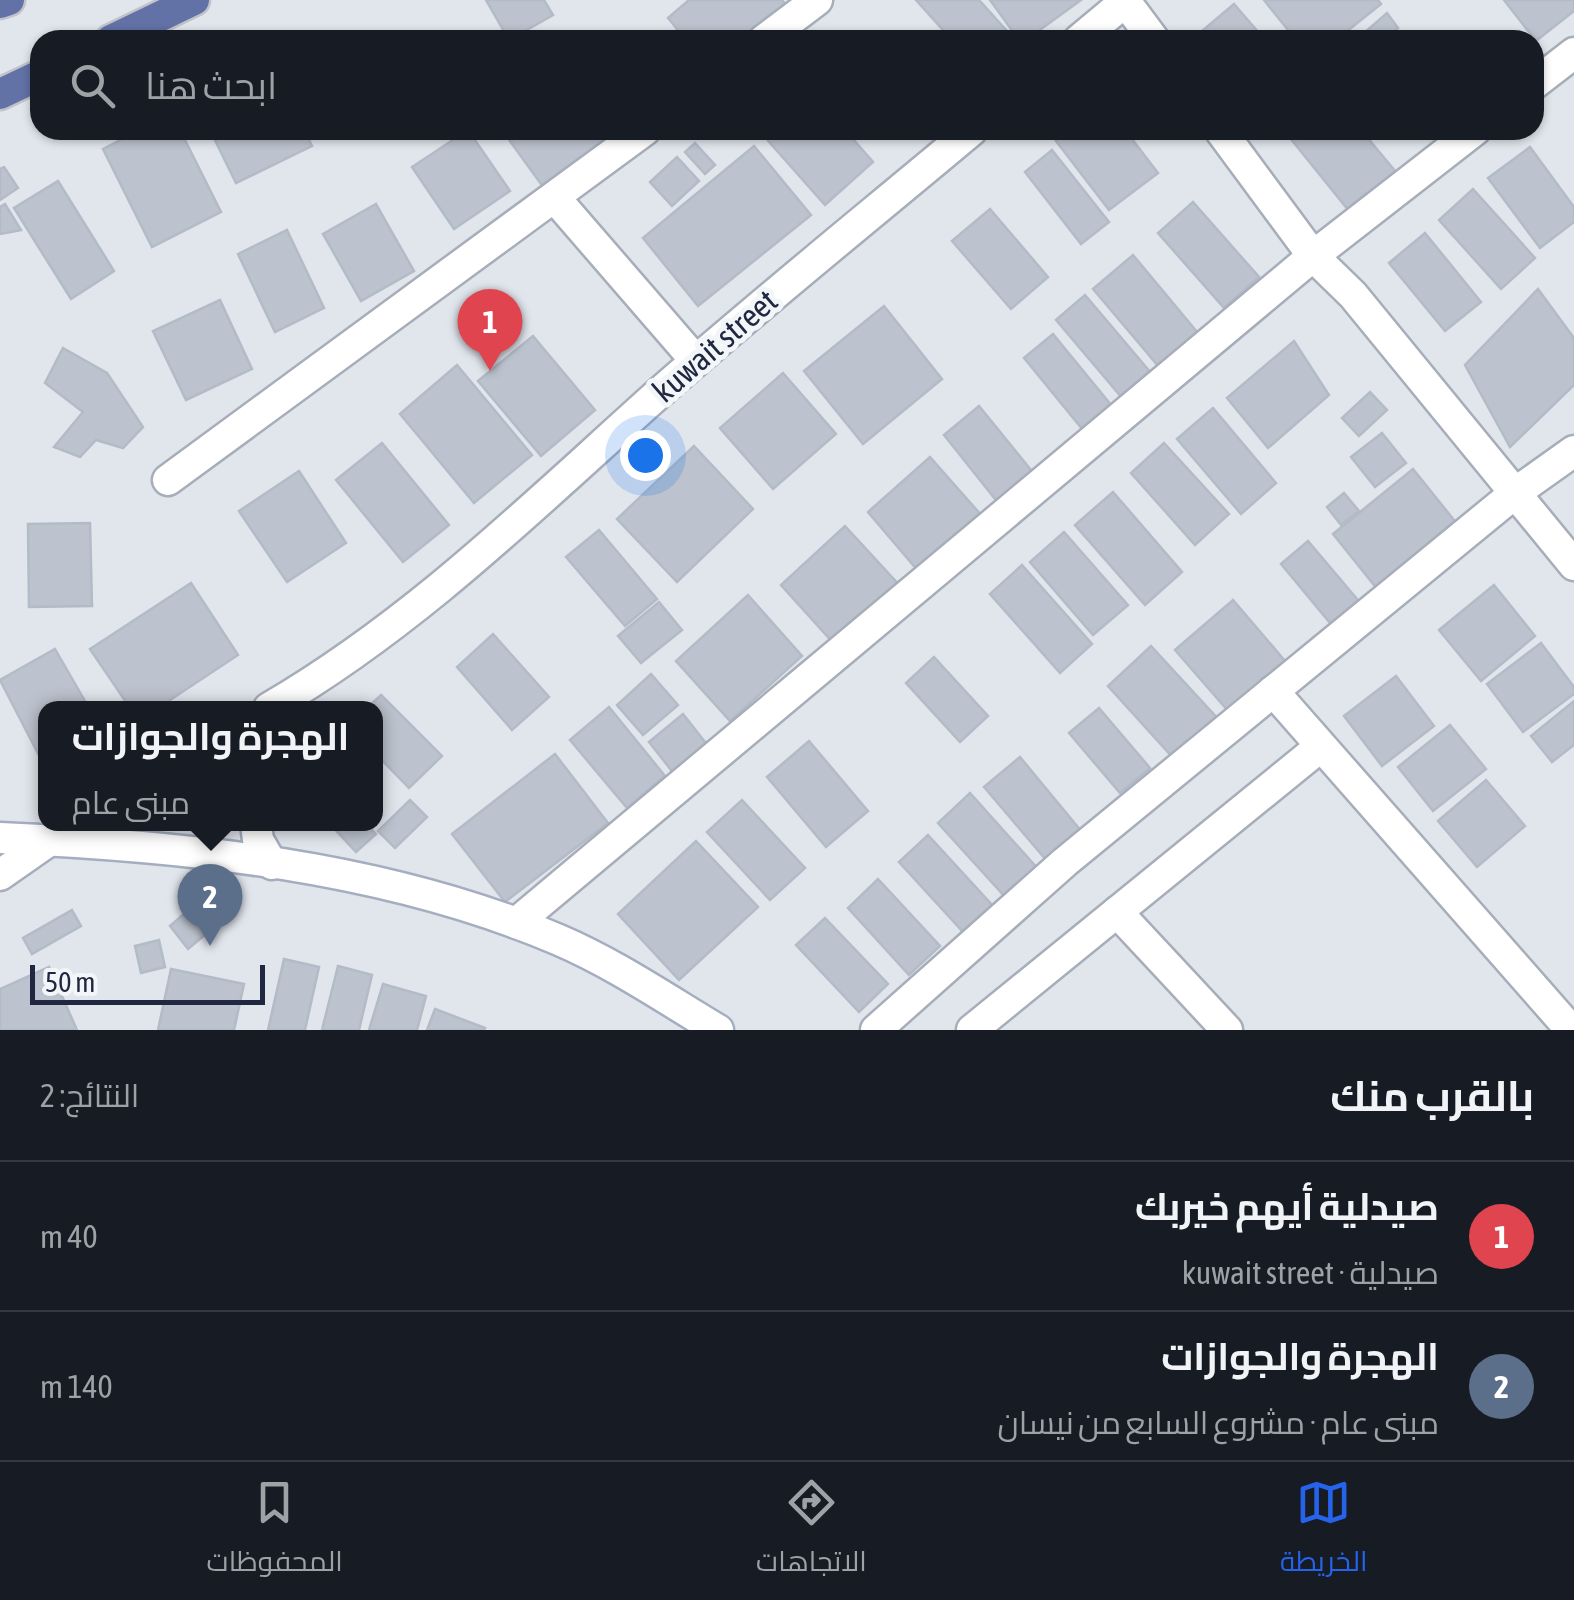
<!DOCTYPE html>
<html lang="ar">
<meta charset="utf-8">
<style>
body{margin:0;font-family:"Asap Condensed",Cairo,sans-serif;background:#20242c;color:#f1f3f6;direction:rtl}
.scale{position:absolute;left:30px;bottom:25px;width:235px;box-sizing:border-box;padding-left:10px;border:5px solid #202740;border-top:0;font-size:28px;line-height:35px;white-space:nowrap;color:#202740;-webkit-text-stroke:8px #f2f6f9;paint-order:stroke}
.you{position:absolute;left:645px;top:455px;width:35px;height:35px;margin:-25px;border:8px solid #fff;border-radius:50%;background:#1a73e8;box-shadow:0 0 0 15px #1a73e833}
.badge{display:grid;place-items:center;width:65px;height:65px;border-radius:50%;background:#2563eb;color:#fff;font-size:32px;font-weight:700}
.pin{position:absolute;translate:-50% -82px;filter:drop-shadow(0 2px 5px #0008)}
.pin::after{content:'';position:absolute;top:52px;width:35px;height:30px;background:inherit;clip-path:polygon(0 0,100% 0,50% 100%)}
.popup{position:absolute;left:38px;top:701px;width:345px;height:130px;box-sizing:border-box;display:grid;place-content:center;border-radius:20px;background:#171b24;filter:drop-shadow(0 2px 8px #0005);font-size:32px;white-space:nowrap;color:#9ea1a6}
.popup b{font-size:38px;color:#f1f3f6}
.popup::after{content:'';position:absolute;left:50%;top:100%;margin-left:-20px;border:20px solid transparent;border-top-color:#171b24}
.list{margin:0;padding:0;list-style:none}
h2{display:flex;justify-content:space-between;align-items:center;height:130px;margin:0;padding:0 40px;font-size:42px}
h2 small{font-size:32px;font-weight:400;color:#9ea1a6}
.list li{display:grid;grid-template-columns:65px 1fr auto;gap:30px;align-items:center;box-sizing:border-box;height:150px;padding:0 40px;border-top:2px solid #363941}
.list b{display:block;font-size:38px;white-space:nowrap}
.list p{margin:0;font-size:32px;white-space:nowrap;color:#9ea1a6}
.list em{font-size:32px;font-style:normal;color:#9ea1a6}
.icon{flex:none;width:55px;height:55px;fill:none;stroke:currentColor;stroke-width:2;stroke-linecap:round;stroke-linejoin:round}
.map{position:relative;flex:none;width:1574px;height:1030px;overflow:hidden;direction:ltr}
.search{position:absolute;background:#171b24;box-shadow:0 2px 8px #0004;left:30px;right:30px;top:30px;height:110px;display:flex;align-items:center;gap:25px;box-sizing:border-box;padding:0 35px;border-radius:30px;color:#9ea1a6;font-size:38px}
.sheet{height:430px;background:#171b24}
nav{display:flex;justify-content:space-around;align-items:center;box-sizing:border-box;height:140px;border-top:2px solid #363941;background:#171b24;font-size:28px;color:#9ea1a6}
nav a{display:grid;justify-items:center;gap:5px}
nav .on{color:#2563eb}
.map>svg:first-child{display:block}
.building{fill:#bcc3ce;stroke:#b3bbc7;stroke-width:2.5}
.lines{fill:none;stroke-linecap:round;stroke-linejoin:round}
.street-casing{stroke:#a7adb9;stroke-width:35}
.secondary-casing{stroke:#a5aec0;stroke-width:35}
.primary-casing{stroke:#c1c3ca;stroke-width:35}
.street{stroke:#fff;stroke-width:30}
.secondary{stroke:#fff;stroke-width:30}
.primary{stroke:#6272a7;stroke-width:30}
.labels{text-anchor:middle;stroke-width:10;stroke-linejoin:round;paint-order:stroke}
.street-label{font-size:32px;fill:#202740;stroke:#f2f6f9}
</style>
<div class="map">
<svg width="1574" height="1030" viewBox="0 0 1574 1030">
<rect width="100%" height="100%" fill="#e1e6ed"/>
<g class="building">
<polygon points="486,0 544,0 553,15 509,40"/>
<polygon points="689,0 782,0 786,5 744,40 686,40 668,18"/>
<polygon points="916,0 979,0 1015,40 952,40"/>
<polygon points="990,0 1081,0 1026,40 1019,40"/>
<polygon points="1264,0 1378,0 1381,4 1336,40 1296,40"/>
<polygon points="1504,0 1574,0 1574,11 1536,41"/>
<polygon points="1234,4 1265,40 1208,40 1201,32"/>
<polygon points="1387,13 1398,28 1384,40 1356,40"/>
<polygon points="140,130 180,130 221,212 152,247 103,149"/>
<polygon points="210,130 304,130 312,146 236,183"/>
<polygon points="468,130 510,191 454,229 412,167"/>
<polygon points="502,130 596,130 611,151 549,195"/>
<polygon points="771,130 845,130 873,162 825,205 764,136"/>
<polygon points="1070,130 1125,130 1158,173 1109,210 1056,141"/>
<polygon points="1299,130 1361,130 1396,172 1349,211 1290,138"/>
<polygon points="695,143 715,165 705,174 685,152"/>
<polygon points="754,146 811,215 698,306 643,238"/>
<polygon points="1530,147 1574,207 1574,222 1540,248 1488,178"/>
<polygon points="1052,150 1109,222 1081,244 1025,172"/>
<polygon points="677,157 699,181 672,206 650,182"/>
<polygon points="4,167 18,188 0,200 0,169"/>
<polygon points="58,181 114,271 71,299 14,208"/>
<polygon points="1473,189 1535,258 1501,289 1439,220"/>
<polygon points="1193,202 1259,277 1224,308 1158,233"/>
<polygon points="5,204 21,230 0,234 0,207"/>
<polygon points="376,204 414,271 361,301 323,234"/>
<polygon points="990,209 1048,277 1011,309 952,241"/>
<polygon points="287,230 324,308 275,332 238,254"/>
<polygon points="1425,233 1481,302 1445,331 1389,263"/>
<polygon points="1133,255 1198,333 1159,367 1093,289"/>
<polygon points="1538,289 1574,338 1574,385 1510,447 1465,365"/>
<polygon points="1085,295 1152,374 1123,399 1056,320"/>
<polygon points="220,300 252,369 186,400 153,331"/>
<polygon points="884,306 942,379 863,444 804,371"/>
<polygon points="1053,334 1112,406 1083,430 1024,358"/>
<polygon points="533,336 595,410 541,456 478,381"/>
<polygon points="1294,341 1329,395 1268,448 1227,398"/>
<polygon points="63,348 107,373 143,427 123,448 96,440 80,457 54,447 83,412 45,383"/>
<polygon points="457,365 532,455 474,503 400,414"/>
<polygon points="783,373 836,434 773,489 720,428"/>
<polygon points="1370,392 1387,410 1359,436 1342,418"/>
<polygon points="979,406 1035,475 999,504 944,435"/>
<polygon points="1213,408 1276,483 1241,514 1177,439"/>
<polygon points="1382,433 1406,463 1375,487 1351,457"/>
<polygon points="382,443 449,525 403,562 336,480"/>
<polygon points="1164,443 1229,514 1195,545 1131,473"/>
<polygon points="694,446 753,509 677,582 617,519"/>
<polygon points="930,457 982,516 919,572 868,512"/>
<polygon points="1413,469 1458,525 1378,590 1333,534"/>
<polygon points="299,471 346,543 287,582 239,511"/>
<polygon points="1113,492 1182,572 1145,605 1075,525"/>
<polygon points="1344,493 1359,511 1341,525 1327,507"/>
<polygon points="90,523 92,606 29,607 28,524"/>
<polygon points="845,526 901,587 836,646 781,585"/>
<polygon points="599,530 657,599 625,626 566,557"/>
<polygon points="1064,532 1128,605 1093,635 1030,562"/>
<polygon points="1308,541 1363,606 1335,629 1281,564"/>
<polygon points="1022,565 1092,644 1060,673 990,594"/>
<polygon points="191,583 238,655 158,708 130,708 90,649"/>
<polygon points="1494,585 1535,636 1481,681 1439,630"/>
<polygon points="748,595 802,656 730,721 676,661"/>
<polygon points="1233,600 1286,662 1229,712 1175,650"/>
<polygon points="659,602 682,630 641,663 618,636"/>
<polygon points="493,634 549,697 512,730 457,667"/>
<polygon points="1541,643 1574,687 1574,694 1523,732 1487,684"/>
<polygon points="1151,646 1219,720 1175,760 1108,686"/>
<polygon points="55,649 89,708 45,708 45,767 0,680"/>
<polygon points="934,657 988,716 960,742 906,683"/>
<polygon points="651,674 678,705 643,735 617,705"/>
<polygon points="1396,676 1434,726 1382,766 1344,716"/>
<polygon points="381,695 442,756 409,788 375,753 375,708 367,708"/>
<polygon points="1574,701 1574,745 1552,762 1531,736"/>
<polygon points="609,707 665,776 627,808 570,740"/>
<polygon points="1099,708 1150,768 1120,793 1069,733"/>
<polygon points="683,714 709,747 675,775 649,742"/>
<polygon points="1450,725 1486,769 1433,811 1398,767"/>
<polygon points="809,741 868,811 826,847 767,777"/>
<polygon points="555,754 608,823 505,902 452,834"/>
<polygon points="1020,757 1082,832 1047,861 984,787"/>
<polygon points="1486,780 1525,826 1477,867 1438,821"/>
<polygon points="970,793 1039,870 1007,899 938,823"/>
<polygon points="410,800 427,817 395,848 378,831"/>
<polygon points="742,800 805,868 770,900 707,832"/>
<polygon points="330,824 366,824 376,834 356,852"/>
<polygon points="928,835 993,906 964,933 899,862"/>
<polygon points="696,841 758,907 679,980 618,914"/>
<polygon points="878,879 940,946 909,975 848,908"/>
<polygon points="206,895 225,918 188,949 170,926"/>
<polygon points="72,910 81,926 32,954 23,938"/>
<polygon points="825,918 888,984 859,1012 796,945"/>
<polygon points="159,940 165,967 141,973 135,946"/>
<polygon points="284,959 319,967 305,1030 268,1030"/>
<polygon points="338,966 372,975 359,1030 322,1030"/>
<polygon points="49,967 77,1030 0,1030 0,989"/>
<polygon points="171,969 244,984 234,1030 158,1030"/>
<polygon points="383,984 426,996 417,1030 369,1030"/>
<polygon points="435,1009 485,1028 484,1030 427,1030"/>
</g>
<g class="lines">
<g class="street-casing">
<g id="street">
<polyline points="1125,1 1154,40"/>
<polyline points="764,40 817,0"/>
<polyline points="1079,40 1127,0"/>
<polyline points="1534,84 1574,53"/>
<polyline points="1220,130 1313,256 1353,295 1574,565"/>
<polyline points="555,198 696,361"/>
<polyline points="168,480 645,130"/>
<polyline points="1273,691 1571,1030"/>
<path d="M269,708c146,-85 264,-202 389,-314 102,-90 209,-176 314,-264"/>
<polyline points="0,875 73,824"/>
<polyline points="1117,912 1227,1030"/>
<polyline points="516,923 1313,256 1475,130"/>
<polyline points="876,1030 1065,862 1515,493 1574,451"/>
<polyline points="972,1030 1320,747"/>
</g>
</g>
<g class="secondary-casing">
<g id="secondary">
<polyline points="283,708 289,697"/>
<polyline points="256,824 258,840 272,864"/>
<path d="M0,838c186,8 386,28 559,102 56,24 107,59 159,90"/>
</g>
</g>
<g class="primary-casing">
<g id="primary">
<polyline points="0,3 9,0"/>
<polyline points="111,40 194,0"/>
<polyline points="0,94 40,75"/>
</g>
</g>
<use href="#street" class="street"/>
<use href="#secondary" class="secondary"/>
<use href="#primary" class="primary"/>
</g>
<g class="labels">
<g class="street-label">
<text transform="translate(715 346) rotate(-41)" y="11">kuwait street</text>
</g>
</g>
</svg>
<div class="scale">50 m</div>
<div class="you"></div>
<div class="pin badge" style="left:490px;top:371px;background:#e0444e">1</div>
<div class="pin badge" style="left:210px;top:946px;background:#5c6f8a">2</div>
<div class="popup"><b>الهجرة والجوازات</b>مبنى عام</div>
<div class="search"><svg class="icon" aria-label="search" viewBox="0 0 24 24"><circle cx="10" cy="10" r="6"/><path d="M15 15l6 6"/></svg>ابحث هنا</div>
</div>
<section class="sheet">
<h2>بالقرب منك<small>النتائج: 2</small></h2>
<ul class="list">
<li><span class="badge" style="background:#e0444e">1</span><div><b>صيدلية أيهم خيربك</b><p>صيدلية · kuwait street</p></div><em>40 m</em></li>
<li><span class="badge" style="background:#5c6f8a">2</span><div><b>الهجرة والجوازات</b><p>مبنى عام · مشروع السابع من نيسان</p></div><em>140 m</em></li>
</ul>
</section>
<nav>
<a class="on"><svg class="icon" aria-label="map" viewBox="0 0 24 24"><path d="M3 6l6-2 6 2 6-2v14l-6 2-6-2-6 2zM9 4v14M15 6v14"/></svg>الخريطة</a>
<a><svg class="icon" aria-label="directions" viewBox="0 0 24 24"><path d="M12 3l9 9-9 9-9-9zM9 14v-3h6M13 9l2 2-2 2"/></svg>الاتجاهات</a>
<a><svg class="icon" aria-label="saved" viewBox="0 0 24 24"><path d="M7 4h10v16l-5-4-5 4z"/></svg>المحفوظات</a>
</nav>
